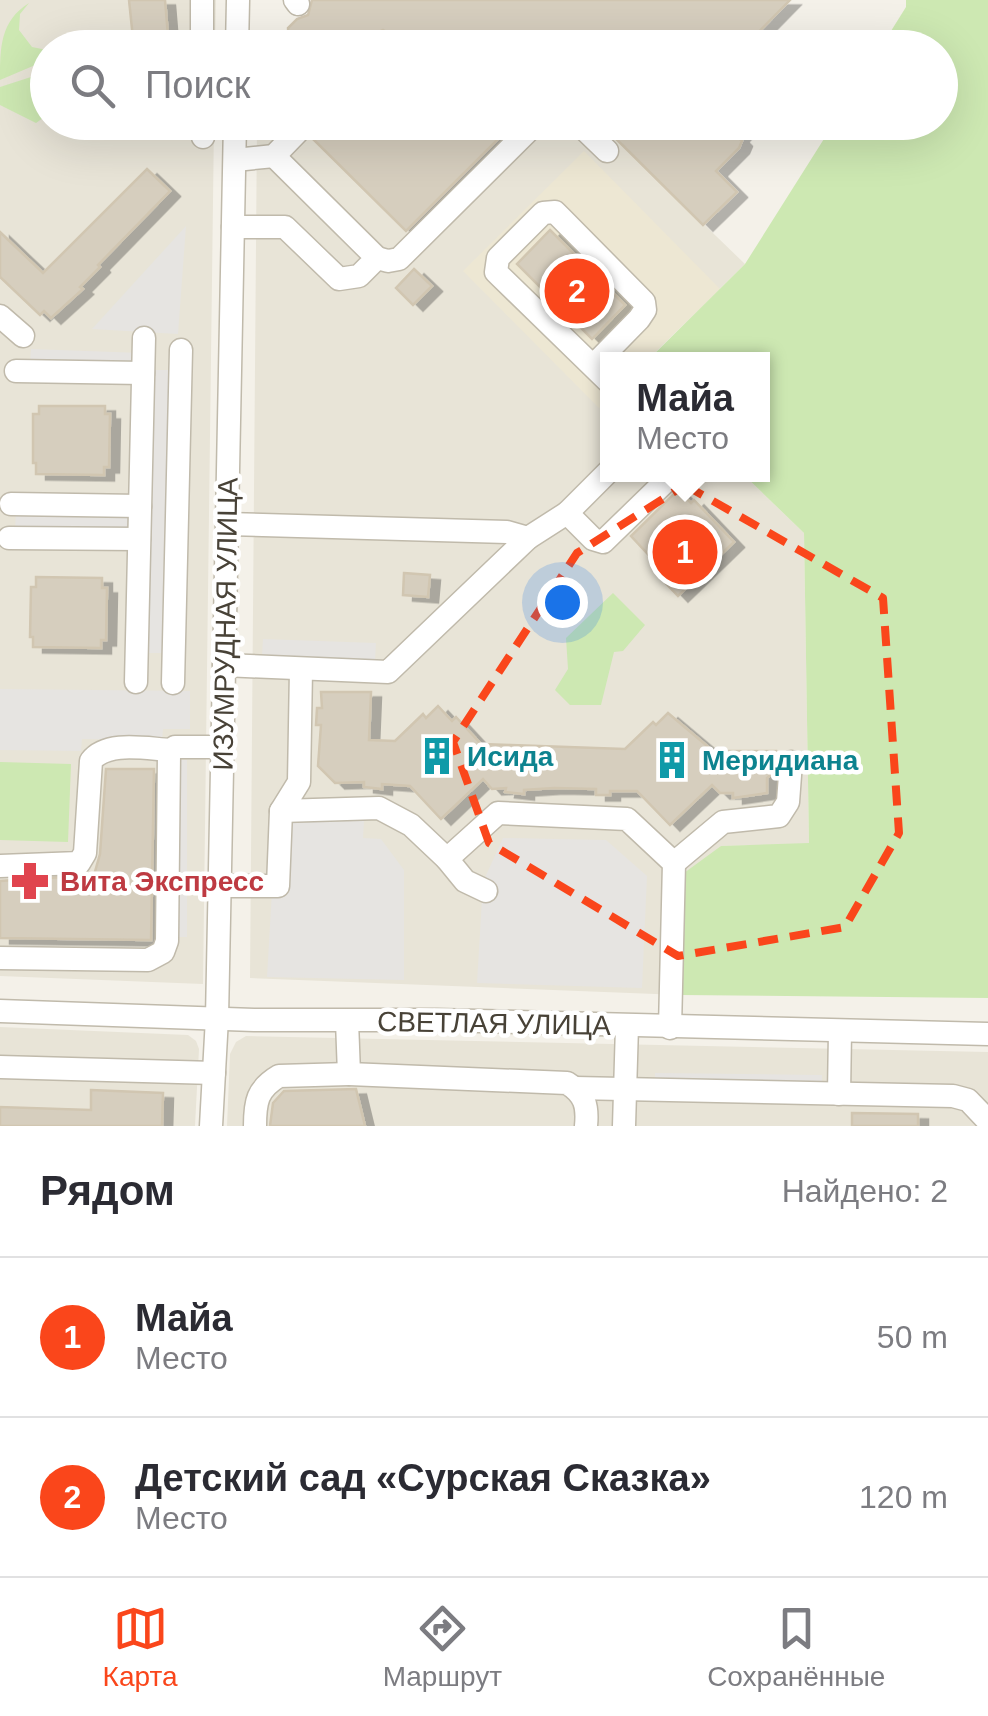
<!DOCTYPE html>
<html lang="ru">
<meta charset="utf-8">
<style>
body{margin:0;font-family:Helvetica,sans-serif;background:#f2f2f3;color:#2b2b33}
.you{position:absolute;left:562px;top:602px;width:35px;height:35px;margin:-25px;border:8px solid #fff;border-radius:50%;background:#1a73e8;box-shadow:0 0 0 15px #1a73e833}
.badge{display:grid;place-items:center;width:65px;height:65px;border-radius:50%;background:#fa461b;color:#fff;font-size:32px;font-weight:700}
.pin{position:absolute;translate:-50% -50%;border:5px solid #fff;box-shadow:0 2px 10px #0006}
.popup{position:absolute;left:600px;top:352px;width:170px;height:130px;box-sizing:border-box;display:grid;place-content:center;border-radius:0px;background:#fff;filter:drop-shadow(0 2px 8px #0005);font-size:32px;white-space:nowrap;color:#7c7c81}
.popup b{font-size:38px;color:#2b2b33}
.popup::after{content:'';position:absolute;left:50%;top:100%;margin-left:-20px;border:20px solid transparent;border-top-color:#fff}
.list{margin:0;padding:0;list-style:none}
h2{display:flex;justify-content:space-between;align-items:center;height:130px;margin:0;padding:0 40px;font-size:42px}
h2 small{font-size:32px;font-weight:400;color:#7c7c81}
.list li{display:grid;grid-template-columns:65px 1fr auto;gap:30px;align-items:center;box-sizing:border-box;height:160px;padding:0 40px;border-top:2px solid #e1e1e2}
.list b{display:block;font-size:38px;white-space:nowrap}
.list p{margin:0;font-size:32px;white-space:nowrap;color:#7c7c81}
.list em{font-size:32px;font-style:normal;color:#7c7c81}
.icon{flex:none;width:55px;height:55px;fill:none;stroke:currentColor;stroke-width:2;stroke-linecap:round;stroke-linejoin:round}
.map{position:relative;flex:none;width:988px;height:1126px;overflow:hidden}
.search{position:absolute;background:#fff;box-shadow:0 10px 40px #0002;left:30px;right:30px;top:30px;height:110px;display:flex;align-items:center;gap:25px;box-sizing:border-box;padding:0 35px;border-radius:55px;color:#7c7c81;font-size:38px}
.sheet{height:450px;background:#fff}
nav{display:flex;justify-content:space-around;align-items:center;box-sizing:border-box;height:140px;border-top:2px solid #e1e1e2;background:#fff;font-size:28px;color:#7c7c81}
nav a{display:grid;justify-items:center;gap:5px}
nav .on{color:#fa461b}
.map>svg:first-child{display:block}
.residential{fill:#e8e4d7}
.education{fill:#ede7d3}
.green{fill:#cde8b2}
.parking{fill:#e6e4e1}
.building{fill:#d6cebe;stroke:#d1c6b1;stroke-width:2.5;filter:url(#shadow)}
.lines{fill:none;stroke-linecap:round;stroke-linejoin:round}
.minor-casing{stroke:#c0baab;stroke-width:25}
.minor{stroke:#fff;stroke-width:22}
.marked{fill:none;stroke:#fa461b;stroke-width:8;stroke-dasharray:20 12;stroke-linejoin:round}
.labels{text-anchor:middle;stroke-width:9;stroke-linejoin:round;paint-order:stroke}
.street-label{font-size:28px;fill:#484237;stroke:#fff}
.culture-label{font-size:28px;font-weight:bold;fill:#0d838f;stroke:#fff;text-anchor:start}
.health-label{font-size:28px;font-weight:bold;fill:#be3a42;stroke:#fff;text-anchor:start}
</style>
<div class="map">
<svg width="988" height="1126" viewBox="0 0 988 1126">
<defs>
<filter id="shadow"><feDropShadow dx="10" dy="5.5" stdDeviation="0" flood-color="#0004"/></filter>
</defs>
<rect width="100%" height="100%" fill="#f4f1e9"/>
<g class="residential">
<polygon points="0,0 216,0 215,47 48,48 48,122 214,123 203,984 0,976"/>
<polygon points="257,123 599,123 745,264 648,359 608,360 608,474 744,475 804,533 809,844 721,846 681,995 250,978"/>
<polygon points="0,1027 188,1035 196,1041 199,1049 195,1126 0,1126"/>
<polygon points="246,1036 988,1052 988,1126 227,1126 230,1054 236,1042"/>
</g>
<polygon class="education" points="584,151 720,289 648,359 608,360 607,400 599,408 463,271"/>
<g class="green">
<polygon points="906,0 988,0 988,998 681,995 684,873 721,846 809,843 804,533 744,475 762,474 762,360 648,360 745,264 834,123 940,122 940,48 881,47 906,7"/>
<path d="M29,3l-9,11 -1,16 13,17 15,3v19l-7,-6 -40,17c0,-32 0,-59 29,-77z"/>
<polygon points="31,77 47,78 47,115 36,123 0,105 0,87"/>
<polygon points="613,593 645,625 623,651 614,652 601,705 570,705 555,690 568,669 566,638"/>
<polygon points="0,762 71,764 68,842 0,840"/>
</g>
<g class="parking">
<polygon points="186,226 178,334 92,329"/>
<polygon points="31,349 142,353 142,367 30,363"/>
<polygon points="146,370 175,370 167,653 138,653"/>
<polygon points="16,507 129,511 128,536 15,532"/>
<polygon points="263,639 376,643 375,660 262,656"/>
<polygon points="0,689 190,691 190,729 163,729 162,740 82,739 81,751 0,750"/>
<polygon points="175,760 187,760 187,937 174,937"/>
<polygon points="364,821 363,838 381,839 404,870 404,980 267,977 276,822"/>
<polygon points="503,838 606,840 647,876 642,988 477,983 483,882"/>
<polygon points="655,1073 822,1075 822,1089 655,1086"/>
</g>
<g class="building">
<polygon points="129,0 165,0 169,48 134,48"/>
<polygon points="312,0 790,0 743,48 398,48 396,38 383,30 371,36 366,48 289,48 288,28 297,19 308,15"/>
<polygon points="322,122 515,122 406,231 312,138"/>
<polygon points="599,122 752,122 738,137 742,141 739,148 716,171 737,192 703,225"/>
<polygon points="147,169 170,191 98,265 100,267 80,287 83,289 51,318 44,311 40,315 0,277 0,232 43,273"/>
<polygon points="550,230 625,305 592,339 517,264"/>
<polygon points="414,269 432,286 413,305 396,288"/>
<polygon points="39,406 105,406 105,414 110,414 109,467 104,467 104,475 36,474 36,463 33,463 33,414 39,414"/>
<polygon points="678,490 691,503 694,500 734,542 678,596 657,574 653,566 656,563 631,536"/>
<polygon points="404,573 430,575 428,597 403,595"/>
<polygon points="36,577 102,578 102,588 107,588 106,640 101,640 101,648 33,647 33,637 30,637 31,587 36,587"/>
<polygon points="321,692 371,692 369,740 395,741 423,714 426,718 438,706 452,721 456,717 481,744 625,749 653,722 656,725 668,713 713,751 776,751 775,770 767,778 767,793 733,798 733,793 720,793 712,785 670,825 637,791 610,791 610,795 596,795 596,789 554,788 524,790 524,794 505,792 506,788 492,789 483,779 441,819 410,786 382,784 382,789 364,787 364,782 335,783 318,766 321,725 316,725 317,708 322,708"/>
<polygon points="106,769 154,769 151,940 0,938 0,881 94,875 100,854"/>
<polygon points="356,1089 365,1126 270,1126 273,1103 284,1091"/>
<polygon points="91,1090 163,1093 162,1126 0,1126 0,1107 91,1110"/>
<polygon points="852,1113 918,1114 918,1126 852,1126"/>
</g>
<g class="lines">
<g class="minor-casing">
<g id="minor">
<polyline points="202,0 202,48"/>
<polyline points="295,0 298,4"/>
<polyline points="237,48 238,0"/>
<polyline points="381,48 383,45"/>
<polyline points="203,122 203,137"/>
<polyline points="577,122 607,151"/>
<polyline points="235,160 274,156 307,122"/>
<polyline points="233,227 285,227 339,279 359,276 377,258 274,156"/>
<polyline points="377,258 388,261 399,259 537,122"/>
<polyline points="0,316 23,336"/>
<polyline points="593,366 639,319 645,310 644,302 561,218 555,212 543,213 498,258 496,272 500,276 608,381"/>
<polyline points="16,371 143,373"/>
<polyline points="11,504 140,506"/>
<polyline points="567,513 593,539 603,542 673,474"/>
<polyline points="227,524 507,532 528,538 567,513 608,472"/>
<polyline points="9,538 139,539"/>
<polyline points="224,665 388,672 528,538"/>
<polyline points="301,670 299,782 281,811 379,808 411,825 447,859 498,813 627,819 674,863 670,1028"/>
<polyline points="136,682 144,338"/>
<polyline points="173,683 181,350"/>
<polyline points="447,859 465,881 486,891"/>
<polyline points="674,863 723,822 779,816 788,802 791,762"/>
<path d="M0,866l79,-3 6,-10 6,-92c16,-21 56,-12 80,-11"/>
<polyline points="220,886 278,886 281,811"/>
<polyline points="0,958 148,960 163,952 167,941 169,754 175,747 222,747"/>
<polyline points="0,1011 254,1020 437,1020 988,1034"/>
<path d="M347,1021l2,53 218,9c18,11 21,23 19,43"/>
<polyline points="0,1067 214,1073"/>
<polyline points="575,1088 953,1096 968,1100 988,1121"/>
<polyline points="839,1094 840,1031"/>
<polyline points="211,1126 217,1018 235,122"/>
<path d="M255,1126c0,-24 2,-37 24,-50l70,-2"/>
<polyline points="624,1126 627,1026"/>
</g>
</g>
<use href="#minor" class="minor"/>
</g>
<path class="marked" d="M685,485l198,113 16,235 -54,94 -167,29 -189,-113 -36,-101 124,-189z"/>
<defs>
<g id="building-bare" transform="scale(3)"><path d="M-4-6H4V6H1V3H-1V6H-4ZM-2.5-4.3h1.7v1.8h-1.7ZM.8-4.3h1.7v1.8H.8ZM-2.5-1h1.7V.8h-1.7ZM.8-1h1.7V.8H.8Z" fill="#0f9aa8" stroke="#fff" stroke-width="2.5" paint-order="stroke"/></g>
<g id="pharmacy-bare" transform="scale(3)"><path d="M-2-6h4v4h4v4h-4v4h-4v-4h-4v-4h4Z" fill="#e0444e" stroke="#fff" stroke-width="2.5" paint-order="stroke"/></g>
</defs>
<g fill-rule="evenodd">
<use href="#building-bare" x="437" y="756"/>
<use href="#building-bare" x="672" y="760"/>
<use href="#pharmacy-bare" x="30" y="881"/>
</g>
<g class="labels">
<g class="street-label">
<text transform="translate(225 624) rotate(-89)" y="10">ИЗУМРУДНАЯ УЛИЦА</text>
<text transform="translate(494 1023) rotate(1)" y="10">СВЕТЛАЯ УЛИЦА</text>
</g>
<g class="culture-label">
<text x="467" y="766">Исида</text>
<text x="702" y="770">Меридиана</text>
</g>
<g class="health-label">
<text x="60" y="891">Вита Экспресс</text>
</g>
</g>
</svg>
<div class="you"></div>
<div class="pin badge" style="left:685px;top:552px">1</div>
<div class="popup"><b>Майа</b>Место</div>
<div class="pin badge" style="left:577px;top:291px">2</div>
<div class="search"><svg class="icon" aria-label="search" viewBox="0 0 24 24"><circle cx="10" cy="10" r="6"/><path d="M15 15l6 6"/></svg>Поиск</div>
</div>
<section class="sheet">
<h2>Рядом<small>Найдено: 2</small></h2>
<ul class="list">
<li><span class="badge">1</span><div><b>Майа</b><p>Место</p></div><em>50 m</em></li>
<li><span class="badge">2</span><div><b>Детский сад «Сурская Сказка»</b><p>Место</p></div><em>120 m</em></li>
</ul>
</section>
<nav>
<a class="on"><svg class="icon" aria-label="map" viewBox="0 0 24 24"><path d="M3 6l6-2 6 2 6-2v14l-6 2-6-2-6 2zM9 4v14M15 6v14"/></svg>Карта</a>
<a><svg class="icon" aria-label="directions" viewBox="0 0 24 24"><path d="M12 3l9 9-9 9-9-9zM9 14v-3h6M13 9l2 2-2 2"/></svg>Маршрут</a>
<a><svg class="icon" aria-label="saved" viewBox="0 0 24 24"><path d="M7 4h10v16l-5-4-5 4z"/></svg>Сохранённые</a>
</nav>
